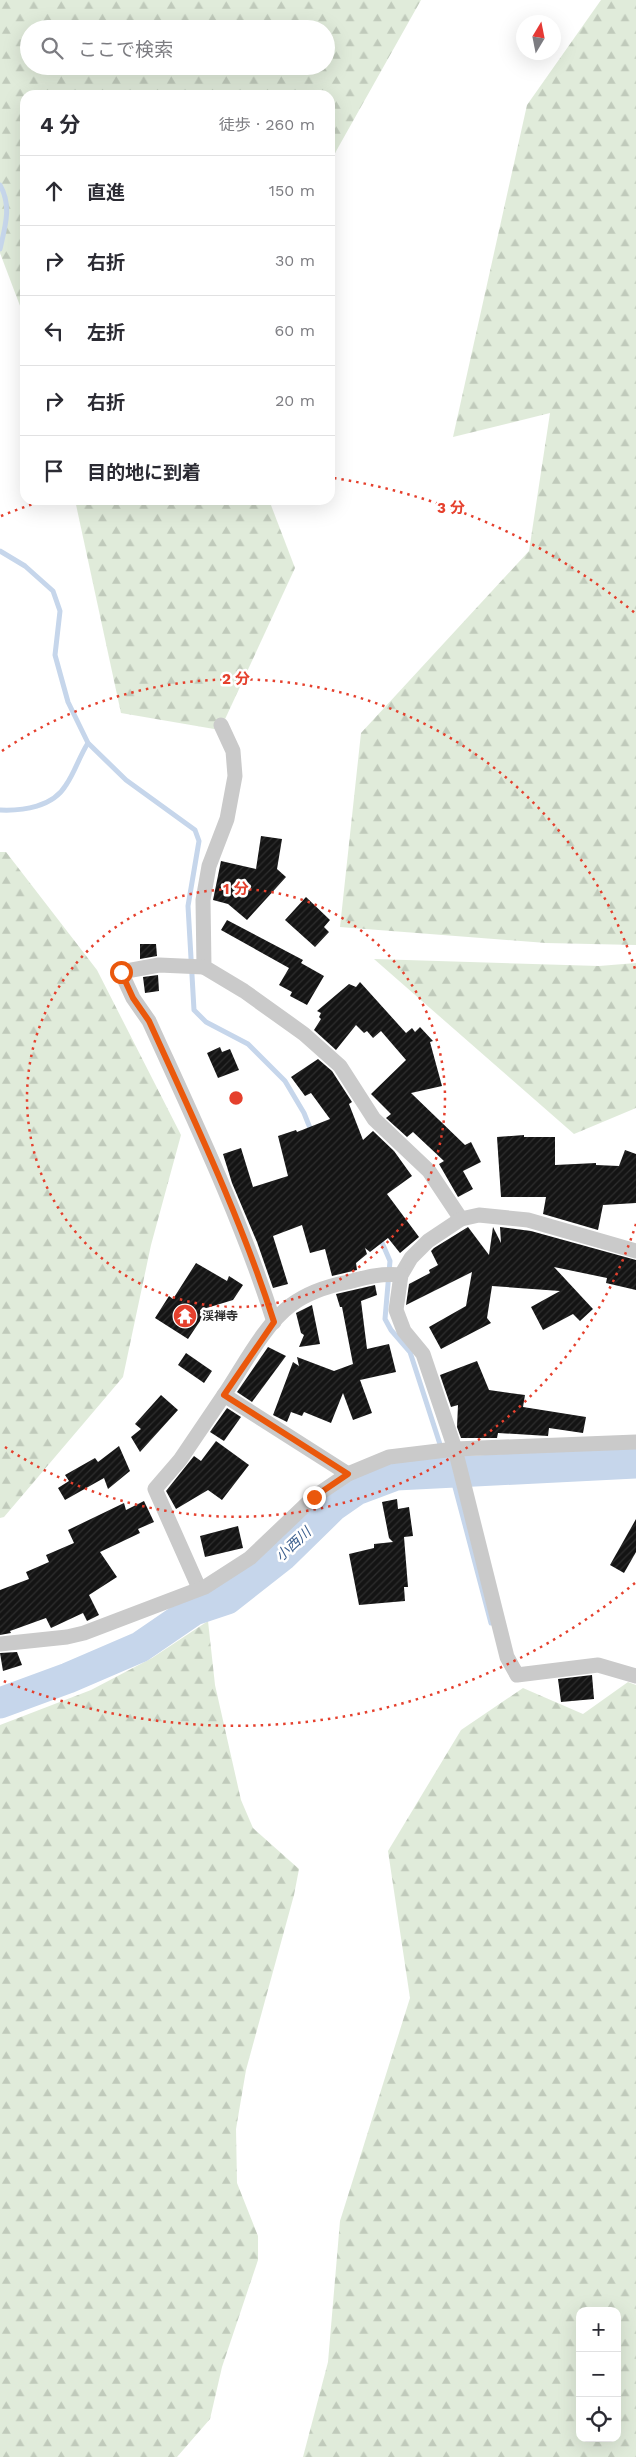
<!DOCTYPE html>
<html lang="ja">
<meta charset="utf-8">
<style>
body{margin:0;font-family:"Work Sans","Noto Sans JP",sans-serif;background:#f7f7f7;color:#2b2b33}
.controls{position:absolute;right:15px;bottom:15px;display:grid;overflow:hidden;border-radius:10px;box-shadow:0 5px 20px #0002}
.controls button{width:45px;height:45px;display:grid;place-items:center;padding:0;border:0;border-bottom:1px solid #e1e1e2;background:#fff;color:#2b2b33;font:25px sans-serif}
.compass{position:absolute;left:516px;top:15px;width:45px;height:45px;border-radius:50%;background:#fff;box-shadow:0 5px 20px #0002;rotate:10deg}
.stop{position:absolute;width:15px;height:15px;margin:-11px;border:4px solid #ea580c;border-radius:50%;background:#fff}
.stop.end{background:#ea580c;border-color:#fff;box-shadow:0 1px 5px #0008}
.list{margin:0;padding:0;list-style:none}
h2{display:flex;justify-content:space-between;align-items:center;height:65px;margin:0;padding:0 20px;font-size:21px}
h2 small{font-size:16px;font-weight:400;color:#7c7c81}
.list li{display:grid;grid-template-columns:32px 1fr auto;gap:15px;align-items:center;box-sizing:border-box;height:70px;padding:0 20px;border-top:1px solid #e1e1e2}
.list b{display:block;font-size:19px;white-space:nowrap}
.list em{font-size:16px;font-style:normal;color:#7c7c81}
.icon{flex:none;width:28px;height:28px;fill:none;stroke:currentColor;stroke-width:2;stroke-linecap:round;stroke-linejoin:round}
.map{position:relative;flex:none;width:636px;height:2457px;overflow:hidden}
.search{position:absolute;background:#fff;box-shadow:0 5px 20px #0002;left:20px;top:20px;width:315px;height:55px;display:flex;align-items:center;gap:12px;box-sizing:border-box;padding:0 18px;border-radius:28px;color:#7c7c81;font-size:19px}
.panel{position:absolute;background:#fff;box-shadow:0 5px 20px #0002;left:20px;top:90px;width:315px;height:415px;border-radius:15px}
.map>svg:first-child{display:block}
.forest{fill:url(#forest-firs);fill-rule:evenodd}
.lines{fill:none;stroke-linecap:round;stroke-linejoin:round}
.stream{stroke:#c6d6eb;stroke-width:5}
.river{stroke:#c6d6eb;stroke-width:31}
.building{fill:url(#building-hatch)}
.minor{stroke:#cacaca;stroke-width:15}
.route{stroke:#ea580c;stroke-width:6}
.ring{fill:none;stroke:#e5402d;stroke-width:2.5;stroke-dasharray:2.5 5}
.labels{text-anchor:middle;stroke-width:5;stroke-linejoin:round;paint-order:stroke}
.poi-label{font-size:12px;font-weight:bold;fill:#2d2d2d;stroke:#fff;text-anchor:start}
.water-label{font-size:14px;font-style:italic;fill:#3b5f8e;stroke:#fff}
.centre{fill:#e5402d;stroke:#fff;stroke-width:2.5}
.ring-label{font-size:15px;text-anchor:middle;font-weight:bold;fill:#e5402d;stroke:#fff;stroke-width:5;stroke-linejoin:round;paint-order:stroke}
</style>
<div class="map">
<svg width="636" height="2457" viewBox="0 0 636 2457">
<defs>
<pattern id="forest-firs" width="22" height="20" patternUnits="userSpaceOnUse" patternTransform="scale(1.25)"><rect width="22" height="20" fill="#e0ebda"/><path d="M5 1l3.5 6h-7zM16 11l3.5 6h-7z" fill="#c0cabb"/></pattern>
<pattern id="building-hatch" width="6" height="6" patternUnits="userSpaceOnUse" patternTransform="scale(1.25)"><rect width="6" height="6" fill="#141414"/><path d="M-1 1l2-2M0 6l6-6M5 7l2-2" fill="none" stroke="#2e2e2e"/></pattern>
</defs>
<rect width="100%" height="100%" fill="#fff"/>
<g class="forest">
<path d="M0,0h421l-91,162v-67h-305v224l-25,-66zM29,29h297v37h-297z"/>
<polygon points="601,0 636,0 636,945 546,943 340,927 361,733 529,551 550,413 453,437 527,105"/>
<polygon points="75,500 269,500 295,568 220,730 121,713"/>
<polygon points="0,852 6,852 97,970 181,1135 151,1245 123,1377 4,1517 0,1518"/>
<polygon points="374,959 599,966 636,963 636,1108 574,1134"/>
<polygon points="208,1621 215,1685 241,1800 253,1828 299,1869 294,1895 246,2070 236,2129 237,2183 258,2236 258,2260 222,2367 210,2419 177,2457 0,2457 0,1725 91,1690 152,1658"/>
<path d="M628,1682l8,3v772h-333l25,-95 12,-141 70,-223 -22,-147 73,-121 62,-42 60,26zM580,2311h37v127h-37z"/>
</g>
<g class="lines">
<g class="stream">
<path d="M0,185c12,21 5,42 0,64"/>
<polyline points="0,551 25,566 53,591 60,611 55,655 68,702 88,743 126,780 195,830 199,841 188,906 194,1010 206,1022 248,1044 285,1081 304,1113 312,1133"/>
<path d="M0,810c23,1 53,-3 66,-25 9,-13 13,-28 22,-42"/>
<polyline points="380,1238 390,1261 385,1319 391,1330 410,1352 449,1472"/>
<polyline points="451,1472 491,1623"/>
</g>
<polyline class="river" points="0,1703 68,1678 140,1647 194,1610 227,1599 283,1555 333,1506 356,1490 396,1475 636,1463"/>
</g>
<g class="building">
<polygon points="261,836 282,839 277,869 286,877 247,920 228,904 213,900 221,861 256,869"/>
<polygon points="306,897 330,920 324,927 329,932 315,947 285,920"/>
<polygon points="227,920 303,960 301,963 324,976 307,1005 290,996 292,992 279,985 289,968 221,930"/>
<polygon points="140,944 156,944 157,956 140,959"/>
<polygon points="158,975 159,991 145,993 143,977"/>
<polygon points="360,982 406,1033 412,1028 415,1032 420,1027 433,1041 430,1042 442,1086 411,1093 465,1145 471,1142 481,1162 463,1171 473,1189 458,1197 439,1164 444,1161 413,1132 407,1137 386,1118 391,1114 371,1094 406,1060 381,1031 373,1038 367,1031 364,1033 356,1025 336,1050 314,1030 321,1019 319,1017 321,1013 317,1011 349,984 356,987"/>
<polygon points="220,1047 222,1052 230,1049 239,1070 218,1078 207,1053"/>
<polygon points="318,1059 332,1071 352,1102 349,1104 363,1140 373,1131 394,1151 412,1176 387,1194 419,1237 400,1253 388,1238 370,1252 365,1248 367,1254 356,1263 357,1270 332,1276 325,1249 310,1253 302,1225 273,1236 288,1284 273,1288 257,1242 232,1183 223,1154 241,1148 253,1187 288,1176 278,1136 296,1130 297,1132 330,1119 311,1093 305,1096 291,1077"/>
<polygon points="524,1135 524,1137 555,1137 555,1165 596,1163 596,1165 619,1166 625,1150 636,1154 636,1203 603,1205 598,1230 543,1214 546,1197 501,1197 497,1137"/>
<polygon points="468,1227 489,1255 493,1227 501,1243 500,1227 531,1231 636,1260 636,1290 606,1283 607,1278 554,1267 593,1309 580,1321 573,1314 543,1330 531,1307 560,1291 492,1286 487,1318 491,1323 441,1349 429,1327 466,1306 472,1272 406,1305 409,1284 430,1273 429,1270 438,1265 431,1251 434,1248"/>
<polygon points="196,1263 227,1281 229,1276 243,1285 233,1300 200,1310 202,1318 188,1339 155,1318 169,1296 173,1299"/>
<polygon points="375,1285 377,1295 361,1301 367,1349 389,1344 396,1372 360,1380 372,1413 353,1420 343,1393 331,1423 304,1412 302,1416 291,1412 287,1422 273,1415 293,1362 299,1366 297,1357 334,1371 353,1364 342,1307 340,1307 336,1294"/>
<polygon points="312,1305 320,1344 299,1347 304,1335 301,1333 296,1313"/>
<polygon points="268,1347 286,1356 252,1402 237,1392"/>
<polygon points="186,1353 212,1371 204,1383 178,1365"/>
<polygon points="477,1361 489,1390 525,1395 523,1407 586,1417 583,1433 549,1428 548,1436 498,1433 497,1438 461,1438 457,1427 458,1405 451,1407 440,1375"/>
<polygon points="161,1395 178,1410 140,1452 131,1437 141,1429 135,1424"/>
<polygon points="227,1408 241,1417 224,1441 210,1432"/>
<polygon points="216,1441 249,1465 222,1500 208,1490 176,1509 166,1491 194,1456 201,1461"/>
<polygon points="119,1446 130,1471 108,1489 104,1478 65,1500 58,1488 69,1481 65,1475 95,1458 98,1462"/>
<polygon points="397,1499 398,1509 409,1507 413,1536 404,1537 408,1587 404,1587 405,1601 359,1605 349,1554 374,1548 374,1544 393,1542 389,1538 382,1502"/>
<polygon points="144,1501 154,1522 138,1529 140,1533 100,1552 117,1577 89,1595 99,1615 87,1621 83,1613 51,1628 46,1618 10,1631 11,1633 0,1635 0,1590 29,1579 26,1572 49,1562 46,1555 74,1543 68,1530 124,1503 126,1510"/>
<polygon points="636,1519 636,1552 624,1573 610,1565"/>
<polygon points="238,1526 243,1548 205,1557 200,1536"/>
<polygon points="17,1652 22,1665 3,1671 0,1653"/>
<polygon points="592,1675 594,1699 561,1702 558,1679"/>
</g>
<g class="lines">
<g class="minor">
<polyline points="221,725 233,751 235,776 227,819 209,866 203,900 204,967 244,991 304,1034 340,1066 374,1119 429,1171 461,1219"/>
<path d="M204,967l-45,-2 -38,7 12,26 16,23c45,99 92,197 125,301"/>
<polyline points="636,1251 528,1220 479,1215 461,1219 428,1241 411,1258 401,1275 396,1310 404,1331 423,1354 455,1449 507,1657 517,1675 598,1665 636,1676"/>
<path d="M224,1395c19,-28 40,-70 67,-90 16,-12 37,-19 57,-23 18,-5 34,-9 53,-7"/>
<polyline points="199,1588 155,1489 180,1460 224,1395 348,1474"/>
<polyline points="0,1644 67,1637 84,1633 205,1587 250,1558 314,1497 348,1474 389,1457 455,1449 636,1442"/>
</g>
</g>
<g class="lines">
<path class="route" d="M121,972l12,26 16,23c45,99 92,197 125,301l-50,73 124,79 -34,23"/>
</g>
<g class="ring">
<circle cx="236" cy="1098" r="209"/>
<path d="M636 1224A419 419 0 0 1 2 1445M2 751A419 419 0 0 1 636 972"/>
<path d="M635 1583A628 628 0 0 1 1 1680M1 516A628 628 0 0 1 42 501M334 478A628 628 0 0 1 635 613"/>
</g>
<defs>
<g id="temple-disc" transform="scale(1.25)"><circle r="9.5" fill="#e5402d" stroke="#fff"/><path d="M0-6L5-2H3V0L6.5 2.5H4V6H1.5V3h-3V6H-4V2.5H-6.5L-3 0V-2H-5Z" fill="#fff"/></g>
</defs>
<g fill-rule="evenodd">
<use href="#temple-disc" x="185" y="1316"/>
</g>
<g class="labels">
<g class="poi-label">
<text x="202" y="1320">渓禅寺</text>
</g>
<g class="water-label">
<text transform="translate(293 1544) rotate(-43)" y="5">小西川</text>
</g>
</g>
<circle cx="236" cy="1098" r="8" class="centre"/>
<g class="ring-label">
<text x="451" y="513">3 分</text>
<text x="236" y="684">2 分</text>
<text x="236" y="894">1 分</text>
</g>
</svg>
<div class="controls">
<button>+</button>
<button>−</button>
<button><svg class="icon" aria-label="locate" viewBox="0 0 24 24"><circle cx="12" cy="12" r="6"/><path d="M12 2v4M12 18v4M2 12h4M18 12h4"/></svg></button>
</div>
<svg class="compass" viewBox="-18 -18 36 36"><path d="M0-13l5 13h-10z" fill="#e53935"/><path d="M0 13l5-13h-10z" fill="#7c7c81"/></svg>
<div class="stop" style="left:121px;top:972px"></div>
<div class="stop end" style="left:314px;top:1497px"></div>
<div class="search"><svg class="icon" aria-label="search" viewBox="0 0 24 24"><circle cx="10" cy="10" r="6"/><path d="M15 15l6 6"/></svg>ここで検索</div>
<section class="panel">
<h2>4 分<small>徒歩 · 260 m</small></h2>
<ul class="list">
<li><svg class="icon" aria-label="ahead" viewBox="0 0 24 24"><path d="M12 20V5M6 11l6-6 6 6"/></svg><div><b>直進</b></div><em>150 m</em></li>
<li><svg class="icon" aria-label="right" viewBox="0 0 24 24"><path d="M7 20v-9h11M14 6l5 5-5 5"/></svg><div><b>右折</b></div><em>30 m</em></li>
<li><svg class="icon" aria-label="left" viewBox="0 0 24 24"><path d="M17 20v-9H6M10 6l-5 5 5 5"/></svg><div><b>左折</b></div><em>60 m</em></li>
<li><svg class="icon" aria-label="right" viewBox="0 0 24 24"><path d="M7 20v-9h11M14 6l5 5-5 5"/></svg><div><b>右折</b></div><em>20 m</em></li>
<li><svg class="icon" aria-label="arrive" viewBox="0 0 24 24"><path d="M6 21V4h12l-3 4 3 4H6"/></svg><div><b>目的地に到着</b></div></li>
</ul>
</section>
</div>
